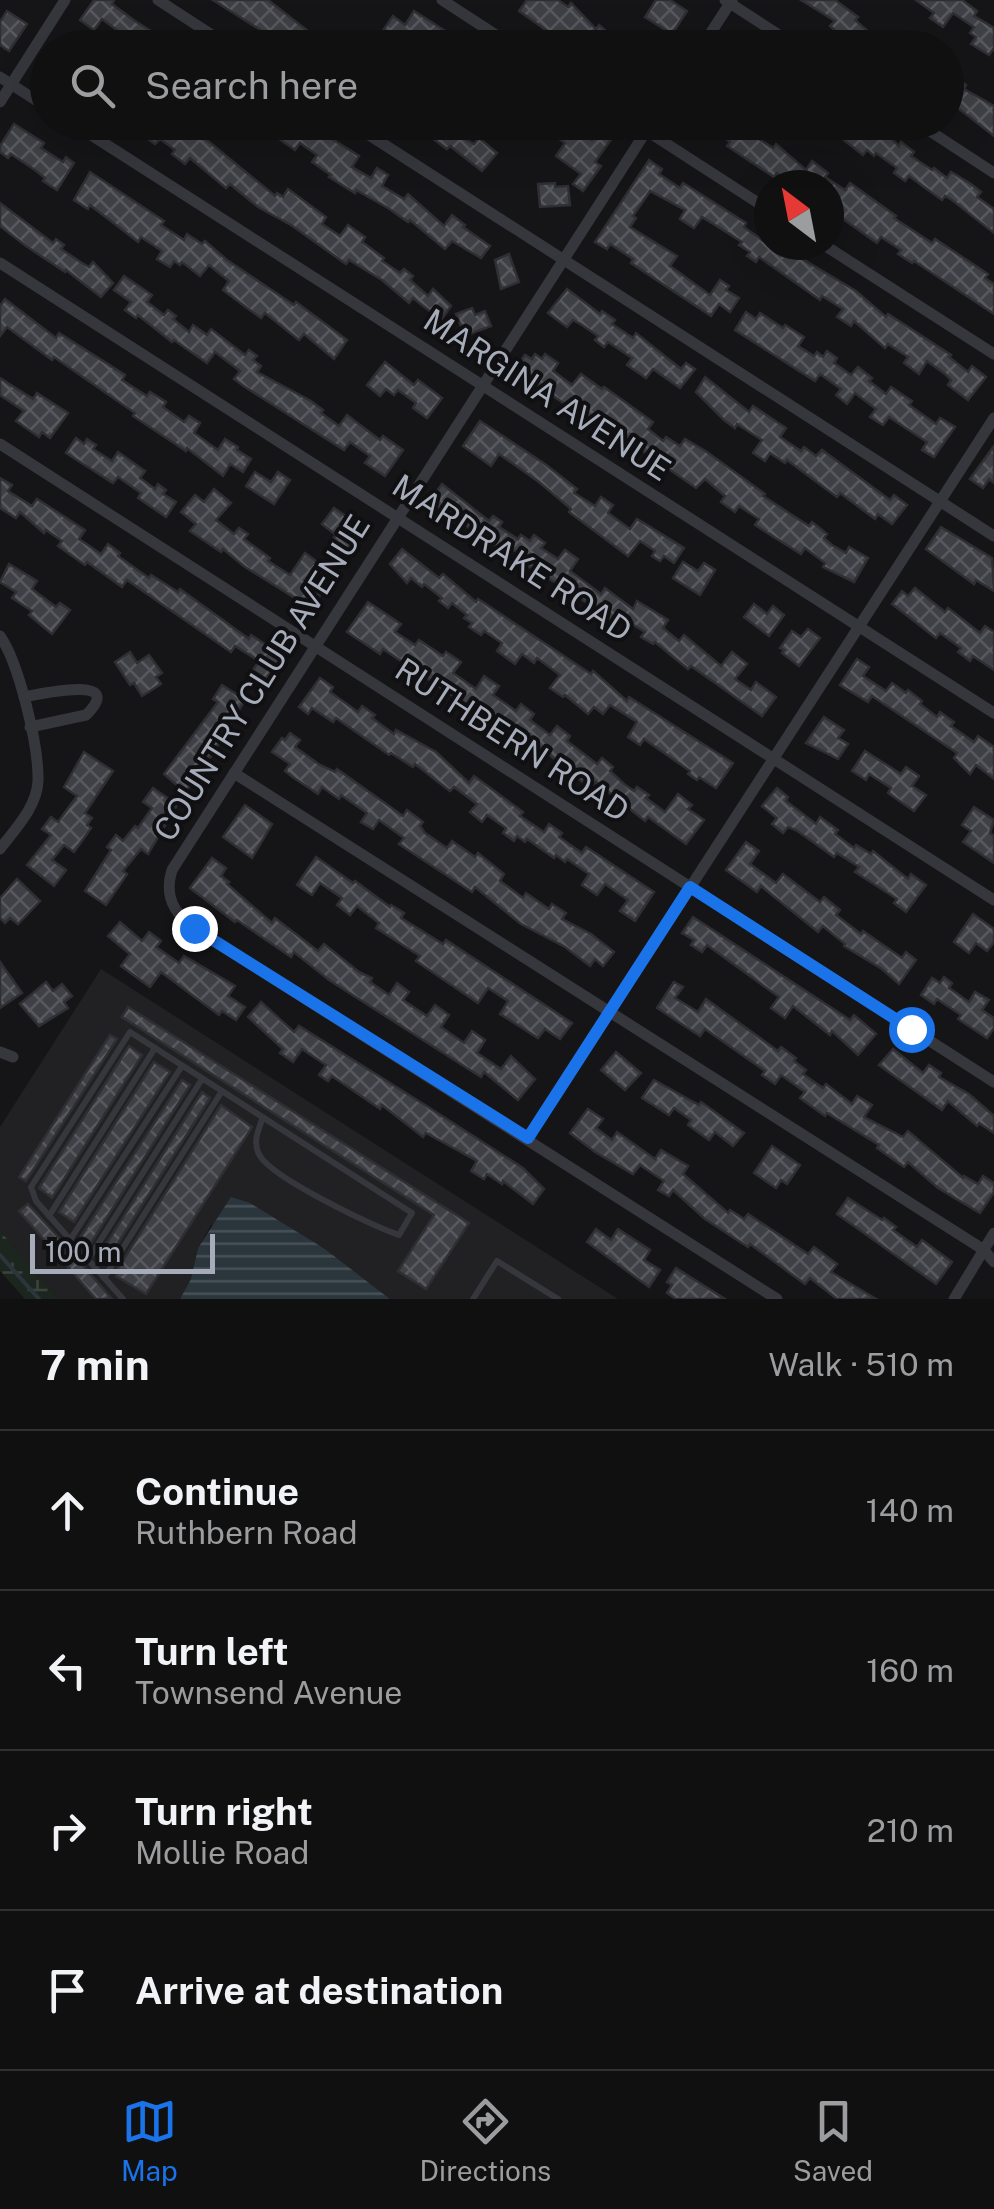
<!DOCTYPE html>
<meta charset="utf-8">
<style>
body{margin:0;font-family:"Public Sans",sans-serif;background:#1e1e1f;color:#f1f3f6}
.compass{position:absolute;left:754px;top:170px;width:90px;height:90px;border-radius:50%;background:#101011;box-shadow:0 10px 40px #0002;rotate:328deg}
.scale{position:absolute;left:30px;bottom:25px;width:185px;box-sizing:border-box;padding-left:10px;border:5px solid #a6acb9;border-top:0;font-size:28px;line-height:35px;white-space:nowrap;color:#a6acb9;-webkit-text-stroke:8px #101012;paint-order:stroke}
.stop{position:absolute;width:30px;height:30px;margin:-22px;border:8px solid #1a73e8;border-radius:50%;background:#fff}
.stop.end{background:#1a73e8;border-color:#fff;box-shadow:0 2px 10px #0008}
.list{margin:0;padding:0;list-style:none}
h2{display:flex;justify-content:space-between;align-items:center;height:130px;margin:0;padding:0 40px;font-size:42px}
h2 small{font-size:32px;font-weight:400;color:#9c9d9f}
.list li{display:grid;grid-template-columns:65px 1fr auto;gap:30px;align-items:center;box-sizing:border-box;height:160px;padding:0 40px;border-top:2px solid #303031}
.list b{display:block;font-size:38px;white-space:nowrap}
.list p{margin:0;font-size:32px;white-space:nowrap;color:#9c9d9f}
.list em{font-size:32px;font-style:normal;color:#9c9d9f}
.icon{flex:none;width:55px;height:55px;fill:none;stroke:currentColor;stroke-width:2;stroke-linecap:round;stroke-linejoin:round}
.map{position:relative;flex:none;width:994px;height:1299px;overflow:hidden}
.search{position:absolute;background:#101011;box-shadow:0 10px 40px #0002;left:30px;right:30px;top:30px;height:110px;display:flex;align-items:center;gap:25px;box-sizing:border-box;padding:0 35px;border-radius:55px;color:#9c9d9f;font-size:38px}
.sheet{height:770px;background:#101011}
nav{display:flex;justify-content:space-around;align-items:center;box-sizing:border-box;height:140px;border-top:2px solid #303031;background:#101011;font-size:28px;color:#9c9d9f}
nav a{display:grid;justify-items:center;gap:5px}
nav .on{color:#1a73e8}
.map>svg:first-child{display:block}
.built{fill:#212124}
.wetland{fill:url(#wetland-marsh)}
.water{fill:url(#water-rules)}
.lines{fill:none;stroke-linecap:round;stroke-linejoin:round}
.stream{stroke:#2a353c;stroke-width:4}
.building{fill:url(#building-cross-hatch);stroke:#2f2f33;stroke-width:2.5}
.service{stroke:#36373d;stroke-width:6}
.minor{stroke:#36373d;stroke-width:11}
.route{stroke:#1a73e8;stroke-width:12}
.labels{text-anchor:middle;stroke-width:8;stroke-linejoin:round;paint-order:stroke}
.street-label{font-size:32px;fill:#a6acb9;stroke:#101012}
</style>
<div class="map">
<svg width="994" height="1299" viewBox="0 0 994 1299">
<defs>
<pattern id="wetland-marsh" width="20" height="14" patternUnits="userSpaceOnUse" patternTransform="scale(2.5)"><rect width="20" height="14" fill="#1d261e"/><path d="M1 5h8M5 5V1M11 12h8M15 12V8" fill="none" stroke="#3b433d"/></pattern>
<pattern id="water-rules" width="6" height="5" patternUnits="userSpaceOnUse" patternTransform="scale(2.5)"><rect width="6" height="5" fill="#2a353c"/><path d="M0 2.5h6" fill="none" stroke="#465056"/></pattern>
<pattern id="building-cross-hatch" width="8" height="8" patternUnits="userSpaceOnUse" patternTransform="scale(2.5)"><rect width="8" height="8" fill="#3f4045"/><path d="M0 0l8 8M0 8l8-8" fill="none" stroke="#58595e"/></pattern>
</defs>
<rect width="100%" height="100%" fill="#151517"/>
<polygon class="built" points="101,969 618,1299 390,1299 325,1249 288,1229 211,1225 198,1248 191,1280 180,1299 58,1299 0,1231 0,1127"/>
<polygon class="wetland" points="0,1231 1,1232 58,1299 25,1299 0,1271"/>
<polygon class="water" points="231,1197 250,1203 325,1249 390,1299 180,1299 191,1279 198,1248"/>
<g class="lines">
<polyline class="stream" points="0,1255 39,1299"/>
</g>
<g class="building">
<polygon points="94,0 114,0 112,4 135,21 162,38 164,34 185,48 141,48 102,19 94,30 80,20"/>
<polygon points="213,0 268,0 308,31 304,35 320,48 289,48"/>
<polygon points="527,0 558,0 568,7 571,3 596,29 599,25 612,36 608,41 616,48 580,48 583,43 568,31 560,40 519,11"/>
<polygon points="656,0 670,0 687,11 672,34 645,17"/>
<polygon points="801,0 835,0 858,17 855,20 872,35 890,48 855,48 830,26 835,21"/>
<polygon points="916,0 962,0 977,11 974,16 994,28 994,48 989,55 971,44 976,37 970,33 974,27 953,13 943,27 930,18 934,13"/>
<polygon points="7,11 27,24 9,51 0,45 0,22"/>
<polygon points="414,11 447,32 443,37 460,48 428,48 414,38 408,48 389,48 394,40 382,32 393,16 405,25"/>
<polygon points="946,78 953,83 956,78 966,85 964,89 994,106 994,136 946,99"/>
<polygon points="125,122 171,122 191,137 196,131 275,196 277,193 283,197 288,189 326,217 322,224 340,236 348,225 365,237 362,242 384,258 382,261 400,273 404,269 413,276 410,280 428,296 433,289 451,306 441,320 413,298 409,303 382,280 349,260 346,264 291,225 258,207 230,184 226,188 190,158 185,164 172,154 175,150 160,139 155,144"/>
<polygon points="255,122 282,122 292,129 297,122 305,122 359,156 352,167 371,178 377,168 388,175 382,186 404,199 408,194 444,226 452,215 465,225 463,227 490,246 481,258 452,241 445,249 410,220 408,222 388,208 356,190 355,193 329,177 331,175 312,162 317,155 300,143 295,150"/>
<polygon points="410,122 451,122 448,126 465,139 474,144 479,138 497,153 482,171 450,146 447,149"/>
<polygon points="536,122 567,122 592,140 600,129 612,138 595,162 601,166 583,191 573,184 581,174 556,156 565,143"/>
<polygon points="702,122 745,122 752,127 748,132 773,148 776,144 806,170 812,161 828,173 825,177 845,190 850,183 896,216 894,218 932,243 935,239 988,274 985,278 994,284 994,314 914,261 912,263 898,254 901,250 881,237 877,243 829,209 829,185 792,185 777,173 774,177 727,146 730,142"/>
<polygon points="821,122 858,122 864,127 873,122 899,146 901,142 914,152 911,156 932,170 934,168 947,178 951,172 971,184 981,192 977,197 994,209 994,233 952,200 945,196 942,200 909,176 905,181 894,173 897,168 876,153 874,156 867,150 863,155"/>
<polygon points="14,124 44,143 41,148 63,162 66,157 74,163 57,190 43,181 45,178 35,170 11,154 8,158 0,152 0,146"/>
<polygon points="649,160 662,169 659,174 680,188 683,183 746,223 744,227 769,245 779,245 856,291 886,317 888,314 951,355 949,357 968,372 972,366 986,377 968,400 948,385 951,380 945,374 927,361 919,374 904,363 908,357 888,344 885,348 854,321 851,326 837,317 843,309 822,296 820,300 759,257 756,262 747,256 750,252 739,245 742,242 702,217 694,228 680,219 685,210 650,191 633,216 636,218 630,227 677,256 670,266 710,295 720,280 729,286 726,290 739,298 730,312 719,304 711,316 631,263 633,259 610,244 607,249 595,242"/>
<polygon points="90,172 164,221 161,225 184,240 187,234 202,244 205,241 227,260 294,305 296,302 347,340 334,359 304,334 299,340 265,313 261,318 247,308 223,290 229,281 209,265 200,276 182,262 180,265 174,261 170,267 157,259 162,251 141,237 138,242 90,205 88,209 74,200"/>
<polygon points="555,183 555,187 568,186 570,205 540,207 538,184"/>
<polygon points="0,203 53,243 56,239 64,245 61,249 82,263 89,267 93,262 113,283 101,297 66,270 65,272 26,246 0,226"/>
<polygon points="509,254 519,282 501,289 495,260"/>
<polygon points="124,276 152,295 147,302 164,315 168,310 176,316 173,319 189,332 193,325 207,335 211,329 245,355 249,350 257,356 253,360 261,366 257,372 311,401 323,410 321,413 339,426 347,415 380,440 383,436 403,450 385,476 365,463 370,456 350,442 344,450 245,387 234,379 240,371 215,352 207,363 174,340 172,342 138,315 136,318 125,310 131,302 114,290"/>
<polygon points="567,289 600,314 602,311 615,320 612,324 633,338 636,333 681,369 686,363 695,369 680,388 653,369 646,378 627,365 632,358 608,342 604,347 595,340 598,336 582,325 573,320 567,327 548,313"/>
<polygon points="5,299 56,338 59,333 125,375 122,380 147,396 150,392 166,402 163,407 184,422 189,416 200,423 194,433 218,450 225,439 238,447 237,450 251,459 243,472 230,464 223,476 187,448 186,451 133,416 135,413 54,357 52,360 7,327 0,336 0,306"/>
<polygon points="472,308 475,315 485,311 491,326 465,336 456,314"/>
<polygon points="746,312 756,319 760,313 783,328 785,325 804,337 798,346 814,356 817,352 823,357 827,351 837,358 834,363 851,375 858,367 872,378 869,381 886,394 891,387 912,401 909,405 936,424 940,418 955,427 934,457 922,450 927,442 889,417 883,425 870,417 876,409 855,393 847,404 836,395 841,389 820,374 815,381 735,330"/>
<polygon points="535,354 542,359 545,354 558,363 553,371 572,385 581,374 602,389 604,387 653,422 648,429 663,441 666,437 680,446 685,439 707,452 765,494 763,496 809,526 812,522 827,534 824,538 832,545 846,553 849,547 868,558 854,582 823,567 825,563 805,548 801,554 755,525 759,519 739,506 735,512 721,502 725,496 705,479 696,488 613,430 611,433 576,412 515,369 525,355 532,359"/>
<polygon points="385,362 414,385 418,380 442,398 427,418 413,408 416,403 398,390 394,395 386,389 380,396 367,385"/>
<polygon points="705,377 749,412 753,406 786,428 780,437 801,451 804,447 816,456 822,450 890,500 894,495 907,505 892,524 878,514 875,519 840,493 837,497 787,460 785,463 770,453 765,461 753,453 762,440 737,424 735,428 724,420 696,392"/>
<polygon points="0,378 33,399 37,393 68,413 50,438 42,432 39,437 16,421 24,411 0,395"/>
<polygon points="480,421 545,464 577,489 574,493 595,506 601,497 613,505 608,513 630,529 637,519 684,548 674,563 664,556 660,561 652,556 655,551 640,541 628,556 569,512 571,509 539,482 499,454 491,466 463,446"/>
<polygon points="76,438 84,444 87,439 96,445 93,449 112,461 118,452 145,471 140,478 155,489 158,484 166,490 163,494 176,502 166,517 138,498 141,493 118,477 113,483 66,453"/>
<polygon points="994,446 994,483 989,479 983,488 970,479"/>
<polygon points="255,472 271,482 278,472 290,480 274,504 246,486"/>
<polygon points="0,478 12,485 8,491 32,506 37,499 85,530 79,539 101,554 108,544 120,553 118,556 149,578 151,575 178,592 180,589 249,639 251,635 282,655 266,679 253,670 259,661 235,646 231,652 127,580 122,587 87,562 85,565 58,546 62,541 46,530 44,533 20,512 16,518 0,508"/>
<polygon points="442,484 489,521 493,516 502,522 499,527 518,539 521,535 530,541 534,535 545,543 541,548 558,559 565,550 578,559 570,571 601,594 605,588 633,609 637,601 668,620 663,628 679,641 684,635 721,666 732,652 747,664 735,679 751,690 756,682 776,697 762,716 691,666 688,669 655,642 653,644 641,637 645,632 617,615 611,622 575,594 524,564 527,559 504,544 500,549 459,521 457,524 428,503"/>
<polygon points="214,489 231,503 216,520 234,534 239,528 248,534 244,539 270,558 268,561 290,575 305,553 327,569 323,574 331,580 311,608 245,567 223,549 221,552 190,531 196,524 181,512 195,495 204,502"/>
<polygon points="334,508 363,528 342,556 328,545 336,535 322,524"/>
<polygon points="941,527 992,558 994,591 976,580 974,584 926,549"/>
<polygon points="402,549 439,578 443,574 476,602 478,599 591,674 593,671 627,701 629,697 733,763 716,788 699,777 697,780 688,774 690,771 644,739 640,745 628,737 637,722 610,705 603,714 594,707 588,714 565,695 563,697 550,688 560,675 537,658 534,663 522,654 515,664 497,651 502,643 484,631 481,635 469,627 472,623 464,618 467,615 452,603 448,608 439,601 442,598 424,584 422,587 411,578 407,583 390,564"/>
<polygon points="683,562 698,571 704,563 715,570 700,595 673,578"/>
<polygon points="9,564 37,581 32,589 56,607 60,603 70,610 52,634 29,615 32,611 12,598 16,592 0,582"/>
<polygon points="915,588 945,612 948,608 980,633 985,626 994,632 994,670 973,656 970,661 958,652 961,648 940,633 936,638 892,604 902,591 908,596"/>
<polygon points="368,602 401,624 395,632 415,645 419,640 443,656 446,652 461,662 453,673 476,689 484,676 499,686 493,695 516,711 521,704 534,714 530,720 550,735 557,726 570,736 567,741 597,764 602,758 613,767 610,771 624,784 634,791 637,787 649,795 646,798 665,812 678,794 692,805 688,809 704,820 686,844 648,817 645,821 596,782 590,788 535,743 531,749 419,673 417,677 401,667 404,663 383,649 380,654 347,632"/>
<polygon points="754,604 767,614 773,606 784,615 769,636 744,617"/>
<polygon points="808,629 820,638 799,666 782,653 784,650 780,648 792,631 801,637"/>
<polygon points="130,652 137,663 149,655 162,673 156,677 161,684 142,696 134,683 130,685 115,662"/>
<polygon points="857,659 869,667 863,676 886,691 892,683 906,693 908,690 922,701 920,704 937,717 940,712 954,722 951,726 974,742 978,736 994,747 994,779 976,765 970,774 954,758 957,753 872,696 868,702 840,685"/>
<polygon points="320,678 333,687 330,692 358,712 362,706 375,715 372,718 394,734 396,730 436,752 469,783 474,776 523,812 520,816 544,832 549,824 562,833 559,837 582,853 586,847 654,892 635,921 620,911 628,900 605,884 597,895 582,885 589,874 567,859 565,862 556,855 554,858 527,839 525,842 517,836 514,841 503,833 506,828 487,815 482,822 470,812 477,804 454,787 450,791 415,764 413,767 391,753 389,755 336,718 333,722 312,708 308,714 299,707"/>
<polygon points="222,685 245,700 201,773 185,792 164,774 218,702 213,699"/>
<polygon points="824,717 844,730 838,738 848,744 838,759 806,743"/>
<polygon points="290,733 300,740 295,747 320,765 335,772 337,769 403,816 407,810 423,822 420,826 425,833 447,848 452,841 475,857 478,853 504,874 500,881 523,898 526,893 549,909 552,904 566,913 562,919 591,934 614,952 603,966 595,959 590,966 565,947 521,924 475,887 472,892 411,852 399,844 404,838 379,820 373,829 361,822 367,813 341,795 339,799 322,787 318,794 294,778 285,771 290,764 272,752 282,738 285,740"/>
<polygon points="865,751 901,774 906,767 919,776 912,786 926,795 914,811 888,793 891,788 869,774 866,780 852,771"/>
<polygon points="84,752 113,771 85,813 92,818 87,825 91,828 74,852 64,845 52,860 66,870 54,886 27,865 51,835 42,829 51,817 58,822 77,796 64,787"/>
<polygon points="153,788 176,804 176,807 148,854 141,849 123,871 127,874 106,905 85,891 111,850 107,847 116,835 123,841 135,826 138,828 152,808 143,802"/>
<polygon points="777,788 788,797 786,801 816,824 820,817 838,830 835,834 854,848 856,845 871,854 873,851 908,879 911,874 926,885 906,912 894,903 897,899 855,872 859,867 837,853 834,857 796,830 788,827 783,833 772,824 777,818 762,806"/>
<polygon points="245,805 272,824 252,858 223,837"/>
<polygon points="974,807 994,820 990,833 994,836 994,863 963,842 971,831 962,825"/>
<polygon points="746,842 759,851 750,864 776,883 783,874 820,902 824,897 840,910 836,915 861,934 863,931 902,958 906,952 916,960 899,984 882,969 844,946 845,944 823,926 818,932 761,886 757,892 726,870"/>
<polygon points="316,857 353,883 355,881 390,907 391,905 404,913 401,918 419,929 443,944 446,940 572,1023 560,1039 545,1029 538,1038 500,1014 508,1001 488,988 478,1003 416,961 420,956 376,928 379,923 357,906 350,915 337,905 342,898 320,883 312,895 297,885"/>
<polygon points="212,858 226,868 221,876 229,882 227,884 272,923 275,918 318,951 324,944 359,972 372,978 370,982 389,995 397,983 409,992 403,1000 427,1016 435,1005 449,1015 441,1027 464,1043 472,1031 485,1040 477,1053 501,1069 511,1056 535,1079 518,1100 484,1072 481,1077 329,980 294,952 291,957 237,920 235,922 190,888"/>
<polygon points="17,879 40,901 18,924 10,918 5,923 0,918 0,898"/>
<polygon points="973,914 994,929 994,942 987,951 976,943 969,953 954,942"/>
<polygon points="693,917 850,1020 854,1015 876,1034 858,1055 832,1031 830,1035 793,1006 785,1018 771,1008 779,997 707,945 702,952 691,945 694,940 682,933"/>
<polygon points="120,922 142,941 149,932 161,941 156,947 179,963 184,956 235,986 228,996 245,1007 236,1020 222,1011 219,1015 161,972 150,987 121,966 130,954 108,936"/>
<polygon points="0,962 22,993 0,1008"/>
<polygon points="944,977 952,983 949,988 969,1002 975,992 989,1000 982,1010 994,1018 994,1028 987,1038 958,1019 961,1015 937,999 934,1004 921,995 932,978 940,983"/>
<polygon points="46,982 53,991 62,984 72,996 64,1002 68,1008 39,1026 20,1004"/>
<polygon points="674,982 683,987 675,998 698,1012 706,999 778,1051 781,1047 796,1058 794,1061 806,1070 803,1074 823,1088 826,1084 852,1104 857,1096 872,1105 864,1117 903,1137 908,1131 963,1178 964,1176 978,1184 983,1176 994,1183 994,1192 980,1213 938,1188 908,1162 904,1167 877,1148 879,1145 827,1113 825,1116 800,1098 805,1092 781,1075 775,1084 762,1075 765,1071 705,1029 700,1036 657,1008"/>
<polygon points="261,1002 294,1032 299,1026 425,1105 523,1168 544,1189 533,1204 503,1181 502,1184 487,1174 484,1179 471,1171 477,1161 426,1133 423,1137 382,1105 380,1109 332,1076 328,1081 319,1075 326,1065 302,1049 293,1062 280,1053 283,1049 248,1017"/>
<polygon points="128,1007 469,1223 426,1289 398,1271 434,1215 122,1017"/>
<polygon points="110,1035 117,1039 26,1181 19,1177"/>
<polygon points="129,1046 142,1055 52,1198 39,1188"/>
<polygon points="893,1049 923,1073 929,1065 941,1073 939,1077 969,1094 994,1116 994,1133 979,1123 977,1126 948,1101 942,1110 879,1065"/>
<polygon points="616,1052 641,1073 625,1090 601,1070"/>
<polygon points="154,1062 170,1072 74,1222 59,1212"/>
<polygon points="182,1080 190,1085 91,1243 81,1236"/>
<polygon points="654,1080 699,1105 701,1102 744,1133 733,1146 715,1132 709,1140 688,1125 691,1120 674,1108 669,1115 642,1098"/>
<polygon points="202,1092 210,1098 106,1262 98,1257"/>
<polygon points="221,1105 252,1127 146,1294 116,1276 117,1270"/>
<polygon points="588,1109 603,1119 596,1128 612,1140 617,1132 655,1159 661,1150 688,1166 683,1174 728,1213 730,1210 744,1219 748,1214 808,1254 814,1247 837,1264 831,1272 876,1299 837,1299 810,1278 805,1284 750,1244 748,1247 705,1219 673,1190 669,1196 658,1190 664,1181 640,1165 633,1174 595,1152 570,1133"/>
<polygon points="772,1146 800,1165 787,1184 781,1180 776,1188 754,1173"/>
<polygon points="848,1198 882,1220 884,1218 896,1227 893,1230 917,1247 922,1240 952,1262 936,1284 837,1214"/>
<polygon points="28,1204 59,1238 112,1299 96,1299 19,1211"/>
<polygon points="596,1229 611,1240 618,1229 650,1250 644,1260 660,1270 649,1287 587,1242"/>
<polygon points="676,1268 725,1299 676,1299 667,1293 672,1285 667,1282"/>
</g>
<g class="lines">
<g class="service">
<polyline points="49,1216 155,1048"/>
<polyline points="70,1240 182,1066"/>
<polyline points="88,1260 202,1079"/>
<polyline points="104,1278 222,1091"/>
<path d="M123,1299l-87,-98 -5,-14 99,-155 25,16 257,165 -13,22c-28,-10 -125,-56 -139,-79 -8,-13 -2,-25 3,-39"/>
<polyline points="473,1299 497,1261 558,1299"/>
</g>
<g class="minor">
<polyline points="158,0 232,48"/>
<polyline points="442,0 516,48"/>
<polyline points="725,0 799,48"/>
<polyline points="701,48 732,0"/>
<polyline points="0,77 48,108"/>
<polyline points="0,102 65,0"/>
<polyline points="71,122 994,713"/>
<polyline points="349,122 994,536"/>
<polyline points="633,122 769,210"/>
<path d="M652,122l-480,748c-8,25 1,43 22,58l583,371"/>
<polyline points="916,122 994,173"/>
<polyline points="824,245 994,354"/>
<polyline points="0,263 994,900"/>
<polyline points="0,444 994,1082"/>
<path d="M0,636c19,27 39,111 38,145 -1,26 -23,48 -38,68"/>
<path d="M24,697c11,-2 105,-24 62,18l-56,12"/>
<polyline points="234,773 984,1250 994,1262"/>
<polyline points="0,1052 13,1057"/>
<polyline points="528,1138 994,418"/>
<polyline points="954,1299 994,1233"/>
</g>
</g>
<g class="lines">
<polyline class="route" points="194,928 528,1138 690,887 911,1029"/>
</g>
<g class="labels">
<g class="street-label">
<text transform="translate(547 395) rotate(33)" y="11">MARGINA AVENUE</text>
<text transform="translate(512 558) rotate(33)" y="11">MARDRAKE ROAD</text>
<text transform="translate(262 678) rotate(-58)" y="11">COUNTRY CLUB AVENUE</text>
<text transform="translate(512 740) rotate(33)" y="11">RUTHBERN ROAD</text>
</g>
</g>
</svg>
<svg class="compass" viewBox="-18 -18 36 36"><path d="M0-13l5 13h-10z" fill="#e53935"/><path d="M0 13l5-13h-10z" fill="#9c9d9f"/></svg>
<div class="scale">100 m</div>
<div class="stop" style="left:911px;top:1029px"></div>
<div class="stop end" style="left:194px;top:928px"></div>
<div class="search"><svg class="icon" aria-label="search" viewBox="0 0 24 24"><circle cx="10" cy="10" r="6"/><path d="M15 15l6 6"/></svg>Search here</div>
</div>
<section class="sheet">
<h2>7 min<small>Walk · 510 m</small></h2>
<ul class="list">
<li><svg class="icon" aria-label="ahead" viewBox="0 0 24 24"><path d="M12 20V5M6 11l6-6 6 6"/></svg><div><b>Continue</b><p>Ruthbern Road</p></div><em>140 m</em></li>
<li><svg class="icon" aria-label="left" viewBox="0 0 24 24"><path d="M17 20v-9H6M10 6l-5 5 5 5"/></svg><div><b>Turn left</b><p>Townsend Avenue</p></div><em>160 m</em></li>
<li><svg class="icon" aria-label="right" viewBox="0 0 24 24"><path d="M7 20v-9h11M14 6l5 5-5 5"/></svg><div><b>Turn right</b><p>Mollie Road</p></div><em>210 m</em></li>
<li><svg class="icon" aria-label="arrive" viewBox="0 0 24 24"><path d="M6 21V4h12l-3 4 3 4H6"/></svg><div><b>Arrive at destination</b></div></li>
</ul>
</section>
<nav>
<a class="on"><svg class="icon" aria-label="map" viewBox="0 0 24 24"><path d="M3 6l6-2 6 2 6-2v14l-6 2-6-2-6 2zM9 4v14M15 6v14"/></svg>Map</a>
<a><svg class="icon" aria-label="directions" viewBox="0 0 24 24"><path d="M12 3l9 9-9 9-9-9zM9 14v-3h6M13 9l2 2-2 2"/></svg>Directions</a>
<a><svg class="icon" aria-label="saved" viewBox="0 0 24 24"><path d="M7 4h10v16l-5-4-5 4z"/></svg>Saved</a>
</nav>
